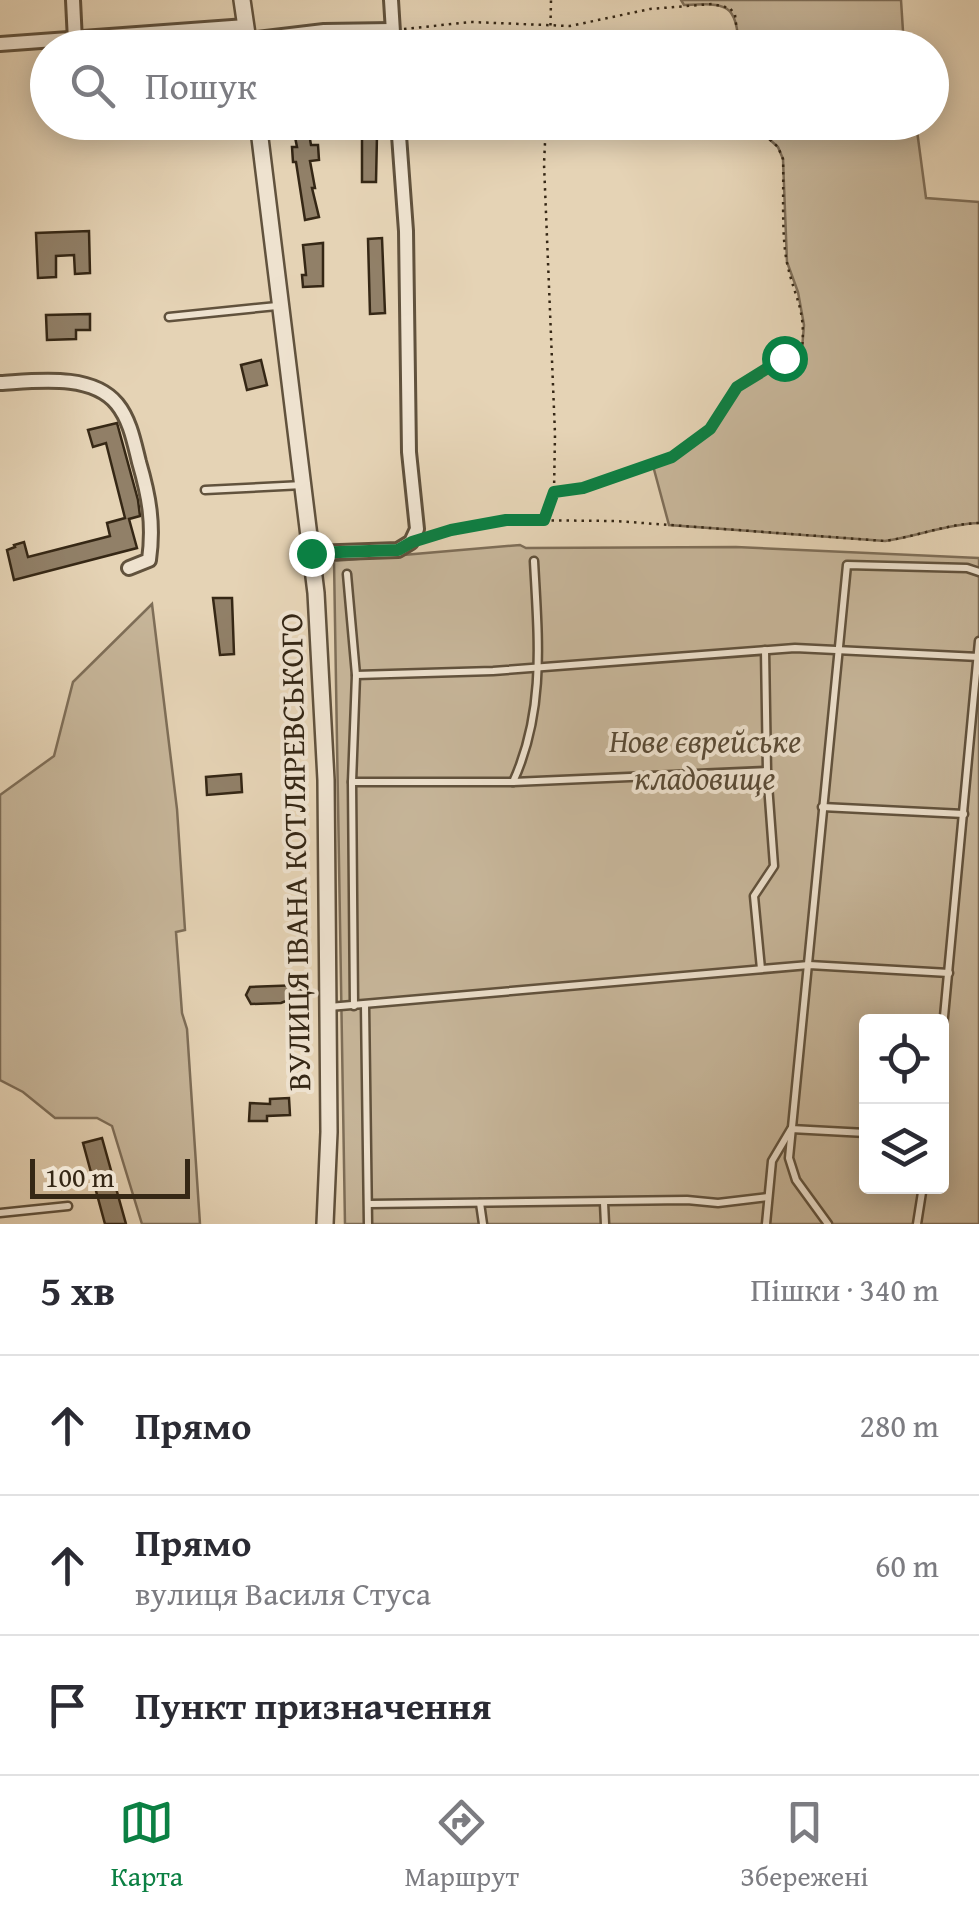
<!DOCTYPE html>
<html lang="uk">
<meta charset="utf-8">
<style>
body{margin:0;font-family:"Gentium Book Plus",serif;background:#f7f7f7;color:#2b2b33}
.controls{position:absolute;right:30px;bottom:30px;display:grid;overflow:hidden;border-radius:10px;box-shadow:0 5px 25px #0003}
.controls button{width:90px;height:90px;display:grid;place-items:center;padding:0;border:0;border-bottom:2px solid #e1e1e2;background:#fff;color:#2b2b33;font:50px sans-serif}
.scale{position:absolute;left:30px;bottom:25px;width:160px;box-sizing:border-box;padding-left:10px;border:5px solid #352715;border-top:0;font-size:28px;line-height:35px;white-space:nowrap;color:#352715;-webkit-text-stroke:8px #eee2cf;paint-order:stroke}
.stop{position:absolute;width:30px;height:30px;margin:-22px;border:8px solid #0b8043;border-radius:50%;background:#fff}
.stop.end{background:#0b8043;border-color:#fff;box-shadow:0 2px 10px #0008}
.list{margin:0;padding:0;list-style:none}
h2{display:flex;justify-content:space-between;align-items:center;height:130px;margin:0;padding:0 40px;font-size:42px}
h2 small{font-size:32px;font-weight:400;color:#7c7c81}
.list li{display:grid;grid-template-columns:65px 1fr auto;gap:30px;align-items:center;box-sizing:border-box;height:140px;padding:0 40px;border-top:2px solid #e1e1e2}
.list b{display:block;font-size:38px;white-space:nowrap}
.list p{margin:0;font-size:32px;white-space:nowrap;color:#7c7c81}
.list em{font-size:32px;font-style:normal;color:#7c7c81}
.icon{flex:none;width:55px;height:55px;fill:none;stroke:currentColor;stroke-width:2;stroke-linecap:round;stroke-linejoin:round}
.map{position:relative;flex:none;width:979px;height:1224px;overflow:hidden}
.search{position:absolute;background:#fff;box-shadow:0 5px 25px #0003;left:30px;right:30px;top:30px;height:110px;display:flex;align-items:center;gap:25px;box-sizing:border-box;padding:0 35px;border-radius:55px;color:#7c7c81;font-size:38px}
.sheet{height:550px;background:#fff}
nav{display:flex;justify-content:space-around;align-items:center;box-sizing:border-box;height:140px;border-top:2px solid #e1e1e2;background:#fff;font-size:28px;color:#7c7c81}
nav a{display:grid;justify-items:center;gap:5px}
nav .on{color:#0b8043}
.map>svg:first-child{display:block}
.green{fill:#c7b69a;stroke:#7e6e58;stroke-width:2.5;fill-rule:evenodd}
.building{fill:#918068;stroke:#352715;stroke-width:2.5}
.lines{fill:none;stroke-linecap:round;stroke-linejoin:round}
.service-casing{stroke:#61523d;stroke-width:11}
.minor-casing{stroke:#61523d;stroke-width:18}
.tertiary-casing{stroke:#61523d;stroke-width:20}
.path{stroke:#352715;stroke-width:2.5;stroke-dasharray:2.5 5;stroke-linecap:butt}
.service{stroke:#eee2cf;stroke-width:6}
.minor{stroke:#eee2cf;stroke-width:12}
.tertiary{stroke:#eee2cf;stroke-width:15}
.route{stroke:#0b8043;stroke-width:12}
.labels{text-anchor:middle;stroke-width:8;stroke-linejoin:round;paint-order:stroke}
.park-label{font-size:32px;font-style:italic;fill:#5a4b36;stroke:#eee2cf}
.street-label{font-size:32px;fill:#352715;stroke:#eee2cf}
</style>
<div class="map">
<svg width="979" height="1224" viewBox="0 0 979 1224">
<rect width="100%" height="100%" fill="#e5d3b5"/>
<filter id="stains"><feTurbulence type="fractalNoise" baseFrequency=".002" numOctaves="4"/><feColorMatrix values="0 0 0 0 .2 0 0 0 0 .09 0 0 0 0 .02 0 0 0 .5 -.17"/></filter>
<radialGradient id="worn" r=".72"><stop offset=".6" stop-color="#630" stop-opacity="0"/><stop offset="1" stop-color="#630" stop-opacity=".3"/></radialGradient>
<g class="green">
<path d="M681,0h220l3,47h-165c-3,-45 -13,-44 -55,-42z"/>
<path d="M751,123h165l10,75 53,4v321c-32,1 -61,13 -94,18l-216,-16 -17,-63 20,-5 38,-28 27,-42 65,-38 2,-24 -6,-33 -11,-30 -4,-103 -5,-12z"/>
<path d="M520,545l6,3 210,-1 243,11v666h-634l-11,-663zM866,1022h76v164h-76z"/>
<polygon points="152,604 177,809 185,930 176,932 182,1013 187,1029 200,1224 142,1224 112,1126 97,1118 55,1118 23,1092 0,1080 0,795 54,756 73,682"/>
</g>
<g class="building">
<polygon points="292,122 307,122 311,145 318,145 319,160 310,161 315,188 312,188 319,217 305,220 296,162 293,162 292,147 297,147"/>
<polygon points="377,135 376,182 362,182 362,136"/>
<polygon points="89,231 90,273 75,274 74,255 56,256 56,277 38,278 36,233"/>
<polygon points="382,238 385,313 370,314 368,239"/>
<polygon points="323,243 323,286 303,287 302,275 306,275 303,245"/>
<polygon points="90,314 90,330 76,330 76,339 47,340 46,315"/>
<polygon points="261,360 267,385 247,390 241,365"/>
<polygon points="117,423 138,500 140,516 129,519 137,548 14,580 7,550 15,547 14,545 24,542 28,557 110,536 107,523 125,518 106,443 93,447 88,430"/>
<polygon points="213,598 232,598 234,654 220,655"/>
<polygon points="241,774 242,792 207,795 206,777"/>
<polygon points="301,985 301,995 281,1003 251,1004 246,995 250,987"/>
<polygon points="289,1098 290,1115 267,1116 267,1121 249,1121 250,1103 270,1104 270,1099"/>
<polygon points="102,1138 126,1224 105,1224 83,1143"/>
</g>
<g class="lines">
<g class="service-casing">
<g id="service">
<polyline points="169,317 277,306"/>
<polyline points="205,490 303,485"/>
<polyline points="347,574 356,675 352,782 354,1006"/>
<polyline points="356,675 493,671 795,648 979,657"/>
<polyline points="352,782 513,782 767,771"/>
<path d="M513,782c33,-72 25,-145 21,-221"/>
<polyline points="822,807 964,814"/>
<polyline points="761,969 754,896 774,866 767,771 765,650"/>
<polyline points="365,1005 368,1224"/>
<polyline points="329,1007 809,965 949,973"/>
<polyline points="942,1038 979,641"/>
<polyline points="480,1203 483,1224"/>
<polyline points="604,1203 605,1224"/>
<polyline points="369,1204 687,1200 718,1203 768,1197"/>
<polyline points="0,1213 68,1206"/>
<polyline points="766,1224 772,1161 791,1129 866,1133"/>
<polyline points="828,1224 796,1180 789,1158 847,565 967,568 979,572"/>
<polyline points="917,1224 923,1186"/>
</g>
</g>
<g class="minor-casing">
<g id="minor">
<polyline points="73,0 75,41"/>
<polyline points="391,0 394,48"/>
<polyline points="248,40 324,31 392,30"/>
<polyline points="0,44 246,26"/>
<path d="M0,383c36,-2 92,-10 117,21 13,16 17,38 22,58 10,34 15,62 10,98l-20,8"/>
<polyline points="311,553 398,550 411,542 417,529 409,452 406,231 398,122"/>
</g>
</g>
<g class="tertiary-casing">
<g id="tertiary">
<polyline points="242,0 249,48"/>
<polyline points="258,122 316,593 326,780 329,1132 325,1224"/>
</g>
</g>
<g class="path">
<polyline points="404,29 471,22 570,26 650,9 712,4 730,8 735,15 739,48"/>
<polyline points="550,48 551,0"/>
<path d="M554,491l29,-3 89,-31 38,-28 27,-42 65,-38c4,-41 -7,-49 -15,-86 -6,-29 -3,-74 -4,-104l-5,-12 -27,-25"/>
<polyline points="545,519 554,491 555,434 544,164 546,122"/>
<path d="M426,538l81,-18 109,1 269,20c33,-5 62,-17 94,-18"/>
</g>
<use href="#service" class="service"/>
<use href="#minor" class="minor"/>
<use href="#tertiary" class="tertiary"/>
</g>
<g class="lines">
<polyline class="route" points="311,553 398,550 412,542 451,530 506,520 544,520 554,492 583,488 672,457 710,429 737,387 784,358"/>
</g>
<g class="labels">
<g class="park-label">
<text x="705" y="752">Нове єврейське<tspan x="705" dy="37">кладовище</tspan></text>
</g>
<g class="street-label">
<text transform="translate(295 852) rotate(-91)" y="11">ВУЛИЦЯ ІВАНА КОТЛЯРЕВСЬКОГО</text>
</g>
</g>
<rect width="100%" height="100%" filter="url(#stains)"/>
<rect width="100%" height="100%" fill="url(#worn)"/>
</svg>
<div class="controls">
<button><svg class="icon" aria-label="locate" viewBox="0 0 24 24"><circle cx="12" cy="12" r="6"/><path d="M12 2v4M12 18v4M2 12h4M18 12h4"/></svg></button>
<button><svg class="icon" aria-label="layers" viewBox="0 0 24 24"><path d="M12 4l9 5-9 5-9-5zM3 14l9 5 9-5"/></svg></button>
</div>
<div class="scale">100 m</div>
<div class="stop" style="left:784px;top:358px"></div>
<div class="stop end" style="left:311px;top:553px"></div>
<div class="search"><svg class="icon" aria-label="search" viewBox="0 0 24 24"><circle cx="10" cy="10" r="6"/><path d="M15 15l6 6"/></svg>Пошук</div>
</div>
<section class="sheet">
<h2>5 хв<small>Пішки · 340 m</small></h2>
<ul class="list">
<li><svg class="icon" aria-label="ahead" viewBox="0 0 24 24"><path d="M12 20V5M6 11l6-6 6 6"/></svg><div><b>Прямо</b></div><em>280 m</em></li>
<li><svg class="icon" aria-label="ahead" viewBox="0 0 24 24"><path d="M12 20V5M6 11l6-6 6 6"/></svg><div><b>Прямо</b><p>вулиця Василя Стуса</p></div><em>60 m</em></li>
<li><svg class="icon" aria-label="arrive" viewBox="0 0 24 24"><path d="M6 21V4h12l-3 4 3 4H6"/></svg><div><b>Пункт призначення</b></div></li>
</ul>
</section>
<nav>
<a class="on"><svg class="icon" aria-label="map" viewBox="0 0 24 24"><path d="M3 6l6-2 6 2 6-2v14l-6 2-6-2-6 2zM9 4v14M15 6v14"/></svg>Карта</a>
<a><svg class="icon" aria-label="directions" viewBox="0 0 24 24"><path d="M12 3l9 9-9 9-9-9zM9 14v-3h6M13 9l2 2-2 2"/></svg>Маршрут</a>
<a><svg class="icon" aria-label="saved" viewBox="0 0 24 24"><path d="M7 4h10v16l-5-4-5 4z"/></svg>Збережені</a>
</nav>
